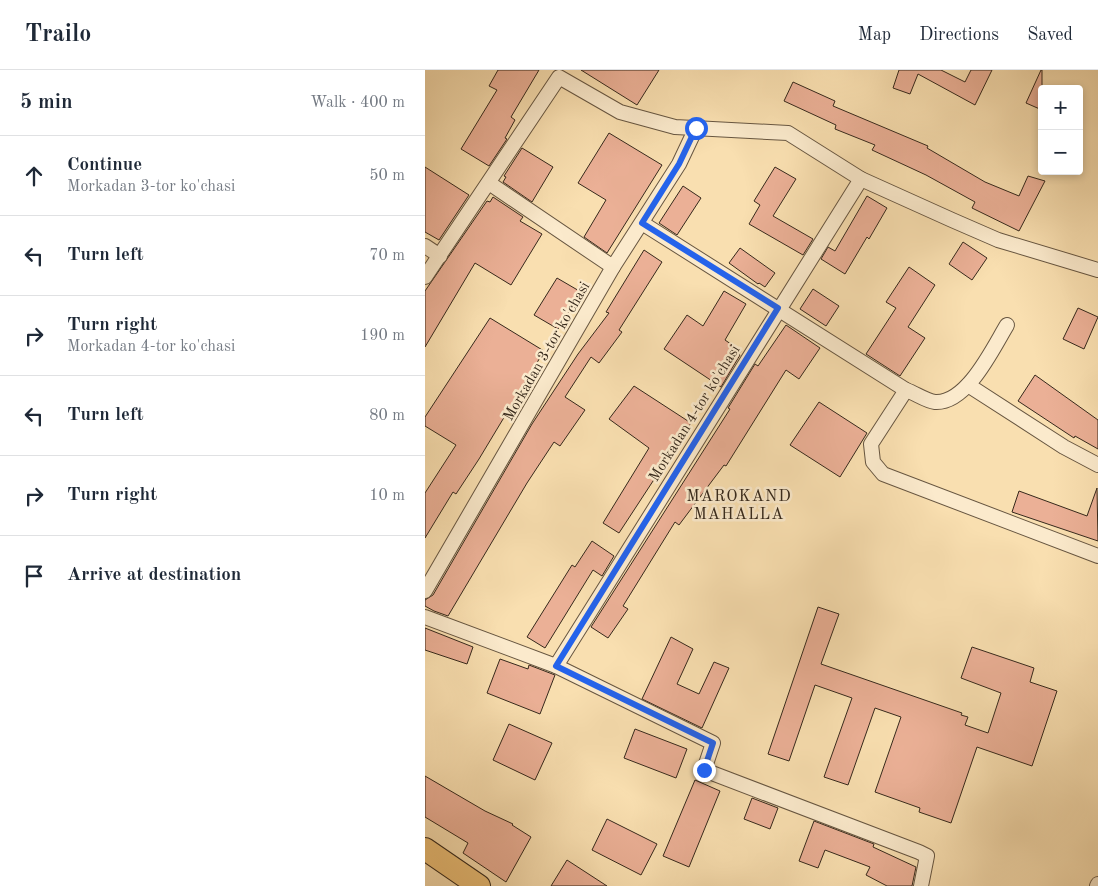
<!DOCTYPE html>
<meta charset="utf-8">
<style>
body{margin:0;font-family:"Old Standard TT",serif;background:#f6f6f7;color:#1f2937}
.controls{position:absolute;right:15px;top:15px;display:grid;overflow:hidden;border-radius:5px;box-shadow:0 2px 8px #0003}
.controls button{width:45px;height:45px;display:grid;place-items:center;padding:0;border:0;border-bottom:1px solid #e0e1e3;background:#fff;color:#1f2937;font:25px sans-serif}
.stop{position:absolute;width:15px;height:15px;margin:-11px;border:4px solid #2563eb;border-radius:50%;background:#fff}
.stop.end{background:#2563eb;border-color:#fff;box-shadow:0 1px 5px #0008}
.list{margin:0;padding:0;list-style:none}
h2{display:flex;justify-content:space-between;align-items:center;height:65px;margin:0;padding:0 20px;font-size:21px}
h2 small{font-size:16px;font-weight:400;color:#747a83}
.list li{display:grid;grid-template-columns:32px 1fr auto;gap:15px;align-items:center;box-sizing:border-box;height:80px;padding:0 20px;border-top:1px solid #e0e1e3}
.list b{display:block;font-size:19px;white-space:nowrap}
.list p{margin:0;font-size:16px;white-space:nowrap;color:#747a83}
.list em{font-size:16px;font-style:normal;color:#747a83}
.icon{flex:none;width:28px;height:28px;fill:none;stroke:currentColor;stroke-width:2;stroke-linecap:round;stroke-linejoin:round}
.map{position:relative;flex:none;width:673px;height:816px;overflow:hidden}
header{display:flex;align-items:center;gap:30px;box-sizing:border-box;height:70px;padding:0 25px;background:#fff;border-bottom:1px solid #e0e1e3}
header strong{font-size:24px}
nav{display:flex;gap:28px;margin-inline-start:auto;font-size:18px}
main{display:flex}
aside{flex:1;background:#fff}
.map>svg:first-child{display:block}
.building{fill:#ebb096;stroke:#36291c}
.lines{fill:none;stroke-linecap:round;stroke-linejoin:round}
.street-casing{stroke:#675641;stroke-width:16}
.primary-casing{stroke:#36291c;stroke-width:24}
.street{stroke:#fbeacc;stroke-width:14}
.primary{stroke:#ecc078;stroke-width:22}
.route{stroke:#2563eb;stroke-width:6}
.labels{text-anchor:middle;stroke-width:5;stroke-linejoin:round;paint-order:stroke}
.street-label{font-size:15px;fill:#36291c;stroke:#fbeacc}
.neighbourhood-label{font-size:16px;letter-spacing:1px;fill:#36291c;stroke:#fbeacc}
</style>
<header>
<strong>Trailo</strong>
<nav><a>Map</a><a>Directions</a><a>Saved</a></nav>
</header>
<main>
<aside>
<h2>5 min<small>Walk · 400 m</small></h2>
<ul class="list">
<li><svg class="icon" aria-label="ahead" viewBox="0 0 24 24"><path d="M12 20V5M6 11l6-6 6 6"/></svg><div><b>Continue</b><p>Morkadan 3-tor ko'chasi</p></div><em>50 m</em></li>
<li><svg class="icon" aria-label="left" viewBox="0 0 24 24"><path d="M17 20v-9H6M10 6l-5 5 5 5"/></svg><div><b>Turn left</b></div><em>70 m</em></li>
<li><svg class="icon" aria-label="right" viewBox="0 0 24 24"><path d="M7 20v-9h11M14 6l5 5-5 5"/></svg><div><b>Turn right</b><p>Morkadan 4-tor ko'chasi</p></div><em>190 m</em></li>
<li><svg class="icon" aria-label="left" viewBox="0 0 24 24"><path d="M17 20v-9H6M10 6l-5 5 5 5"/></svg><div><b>Turn left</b></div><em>80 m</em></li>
<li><svg class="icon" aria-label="right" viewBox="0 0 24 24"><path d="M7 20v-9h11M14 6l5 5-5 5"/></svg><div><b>Turn right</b></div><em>10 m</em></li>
<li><svg class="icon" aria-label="arrive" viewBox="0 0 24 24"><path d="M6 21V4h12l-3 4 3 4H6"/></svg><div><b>Arrive at destination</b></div></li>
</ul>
</aside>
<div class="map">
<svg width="673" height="816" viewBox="0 0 673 816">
<rect width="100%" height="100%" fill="#f9dfb0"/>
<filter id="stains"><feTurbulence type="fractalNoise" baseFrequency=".004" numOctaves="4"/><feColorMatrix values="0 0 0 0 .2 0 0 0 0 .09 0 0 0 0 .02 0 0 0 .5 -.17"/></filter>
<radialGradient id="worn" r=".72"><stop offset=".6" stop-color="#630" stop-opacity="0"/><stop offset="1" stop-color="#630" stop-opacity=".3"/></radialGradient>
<g class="building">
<polygon points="73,0 114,0 86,47 90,50 80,68 82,69 64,96 36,79 72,20 64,16"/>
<polygon points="156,0 234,0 212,35"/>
<polygon points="474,0 516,0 540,12 546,0 567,0 550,35 493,4 485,24 468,18"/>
<polygon points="616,0 617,0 617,40 601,33"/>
<polygon points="368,12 410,31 408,36 503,76 502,78 560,112 594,126 603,106 620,111 594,161 547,138 550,132 501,105 447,80 450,75 410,59 411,55 359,31"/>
<polygon points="184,63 237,95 182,183 159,167 181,130 153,113"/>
<polygon points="97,78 128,97 107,132 78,112 81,107 79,106"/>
<polygon points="0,97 44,125 14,170 0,162"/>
<polygon points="350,97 371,109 348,146 388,169 378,185 324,154 335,135 329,131"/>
<polygon points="258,116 276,128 252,165 234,153"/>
<polygon points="442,126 462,138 444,169 442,167 420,204 396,189 403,177 410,181"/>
<polygon points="68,127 98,147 95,151 117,164 86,215 50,193 0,277 0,221 62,131 65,132"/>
<polygon points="538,172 562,188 547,210 524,194"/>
<polygon points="315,178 350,203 340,217 334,213 333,214 304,193"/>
<polygon points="219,180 237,192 194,260 197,262 174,293 166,287 140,327 160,340 135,376 129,372 102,413 23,546 9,541 0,536 0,530 8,525 107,354 153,284 184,243 181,242"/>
<polygon points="484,197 510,215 483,257 500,268 475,306 441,284 471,238 461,232"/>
<polygon points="132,208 156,222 133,259 109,245"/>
<polygon points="388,219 414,236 401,256 375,239"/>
<polygon points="299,221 321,234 300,270 316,281 314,284 315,285 296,317 239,279 262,245 278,256"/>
<polygon points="653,238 673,247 659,279 638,269"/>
<polygon points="65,248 119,281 54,389 31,424 28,422 0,468 0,423 31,375 0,356 0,347"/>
<polygon points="361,255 395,278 374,309 361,300 301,396 299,395 254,455 250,452 198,536 203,539 183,568 166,557 305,339 303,338 330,294 333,296"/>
<polygon points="610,305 673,350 673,379 650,366 649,368 593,331"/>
<polygon points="209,316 266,353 194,463 178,453 224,378 184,349"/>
<polygon points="394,332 442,363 415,407 365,375"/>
<polygon points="672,418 673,471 587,442 594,421 662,446"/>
<polygon points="167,471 189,486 177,506 168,500 120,578 102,567 147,495 150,497"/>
<polygon points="393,537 414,544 396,594 537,643 536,645 543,647 540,655 563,663 576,623 536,608 547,577 609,598 605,612 632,621 607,696 552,677 526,753 494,742 495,738 450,722 476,647 450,638 423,715 399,707 427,628 390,615 364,691 343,684"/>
<polygon points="0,558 48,577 42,594 0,580"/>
<polygon points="246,567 268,579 252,614 274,624 289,592 304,598 277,658 217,629"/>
<polygon points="75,589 103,599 104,595 130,605 115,644 62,623"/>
<polygon points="84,654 127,673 110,710 68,690"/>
<polygon points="210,659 262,679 251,708 199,688"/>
<polygon points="0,706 60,741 88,754 87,755 106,767 81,812 38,783 43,773 0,747"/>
<polygon points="270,710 295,721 264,797 238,786"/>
<polygon points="327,728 353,738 345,759 319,749"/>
<polygon points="182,749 232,774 216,805 167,780"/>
<polygon points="389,751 449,774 448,777 491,797 487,816 462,816 441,805 445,797 400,780 393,798 374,791"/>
<polygon points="142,790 182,816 126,816"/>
</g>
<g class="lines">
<g class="street-casing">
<g id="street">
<polyline points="64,113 188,197"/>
<polyline points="217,153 481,320 446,374 448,392 458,404 673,486"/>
<polyline points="0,176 15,186"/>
<polyline points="0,207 134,7 195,42 250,57 363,63 436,109 527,150 573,170 673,200"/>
<polyline points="543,315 639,377 673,395"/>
<path d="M481,320c9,3 20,11 29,12 32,2 58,-54 72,-77"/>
<polyline points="0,521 188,197 254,94 271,58"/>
<polyline points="0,547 131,596 288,673 279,700 494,782 502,786 496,816"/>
<polyline points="131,596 436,109"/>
<polyline points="672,816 673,814"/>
</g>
</g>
<g class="primary-casing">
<polyline id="primary" points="0,779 54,816"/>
</g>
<use href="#street" class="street"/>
<use href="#primary" class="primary"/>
</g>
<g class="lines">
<polyline class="route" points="271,58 254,94 217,153 353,238 131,596 288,673 279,700"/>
</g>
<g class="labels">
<g class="street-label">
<text transform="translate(121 281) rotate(-60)" y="5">Morkadan 3-tor ko'chasi</text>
<text transform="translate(269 343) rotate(-58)" y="5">Morkadan 4-tor ko'chasi</text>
</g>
<g class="neighbourhood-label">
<text x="314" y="431">MAROKAND<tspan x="314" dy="18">MAHALLA</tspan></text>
</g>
</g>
<rect width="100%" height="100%" filter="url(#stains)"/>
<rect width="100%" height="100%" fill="url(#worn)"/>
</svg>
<div class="controls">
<button>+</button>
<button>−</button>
</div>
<div class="stop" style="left:271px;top:58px"></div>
<div class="stop end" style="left:279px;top:700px"></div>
</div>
</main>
